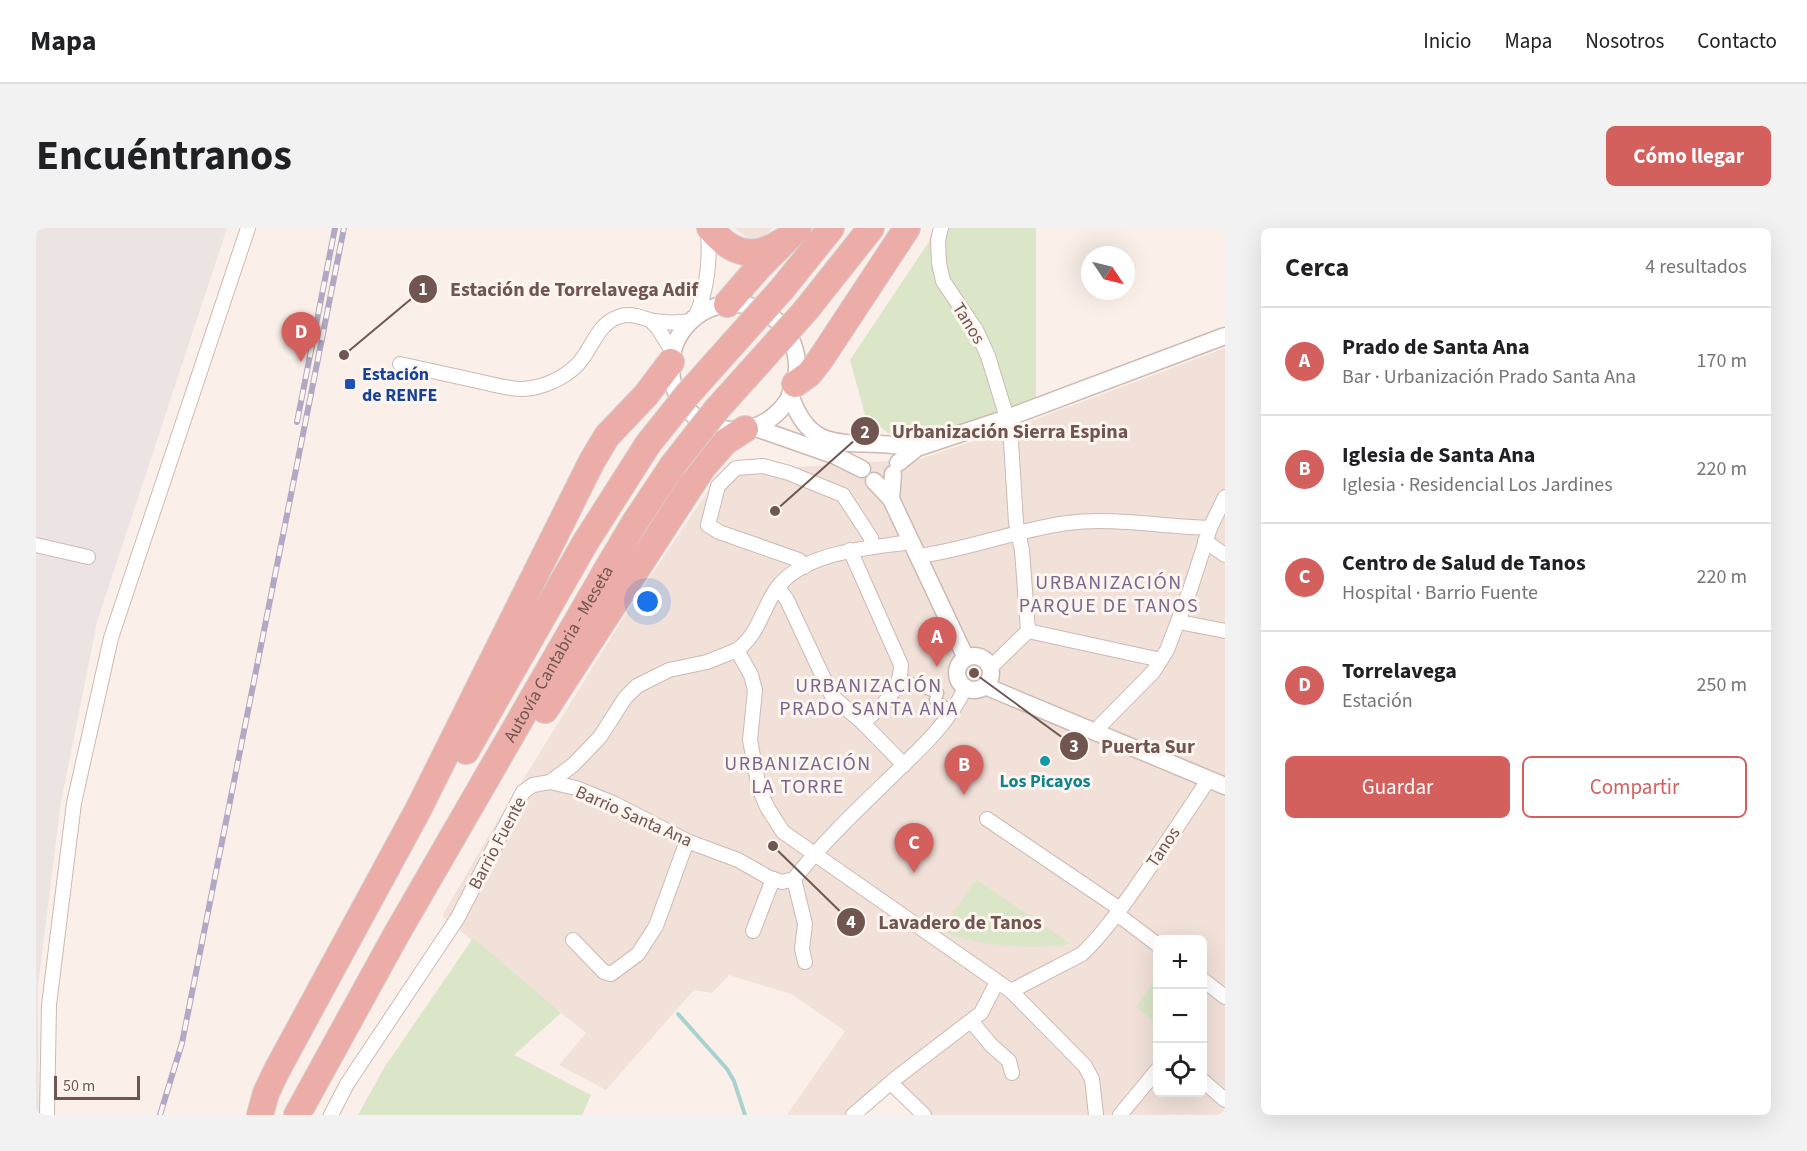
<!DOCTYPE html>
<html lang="es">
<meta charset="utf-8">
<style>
body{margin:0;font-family:"Source Sans 3",sans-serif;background:#f2f2f2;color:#202124}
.controls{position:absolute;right:18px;bottom:18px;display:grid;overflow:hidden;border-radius:9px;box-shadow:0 6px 24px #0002}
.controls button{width:54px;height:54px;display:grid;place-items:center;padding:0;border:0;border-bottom:2px solid #e0e0e0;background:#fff;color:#202124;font:30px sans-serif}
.compass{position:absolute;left:1045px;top:18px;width:54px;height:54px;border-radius:50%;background:#fff;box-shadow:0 6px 24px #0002;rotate:125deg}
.scale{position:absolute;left:18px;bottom:15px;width:86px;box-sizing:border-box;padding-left:6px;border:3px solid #715550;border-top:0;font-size:16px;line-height:21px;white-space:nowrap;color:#715550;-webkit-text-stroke:4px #fdf5ef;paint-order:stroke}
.you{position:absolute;left:612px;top:374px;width:21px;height:21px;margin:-15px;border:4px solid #fff;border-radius:50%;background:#1a73e8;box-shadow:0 0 0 9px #1a73e833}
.badge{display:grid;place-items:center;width:39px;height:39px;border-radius:50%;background:#d4605e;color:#fff;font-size:20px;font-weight:700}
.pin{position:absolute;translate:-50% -50px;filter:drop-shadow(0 2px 3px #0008)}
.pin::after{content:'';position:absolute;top:32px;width:21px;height:18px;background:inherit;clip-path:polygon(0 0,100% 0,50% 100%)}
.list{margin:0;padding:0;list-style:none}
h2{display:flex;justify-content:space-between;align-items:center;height:78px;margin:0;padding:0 24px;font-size:26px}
h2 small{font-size:20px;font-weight:400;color:#757577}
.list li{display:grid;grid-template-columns:39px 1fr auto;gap:18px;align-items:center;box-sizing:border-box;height:108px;padding:0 24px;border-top:2px solid #e0e0e0}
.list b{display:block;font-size:22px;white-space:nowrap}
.list p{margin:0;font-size:20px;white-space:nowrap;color:#757577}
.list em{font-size:20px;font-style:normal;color:#757577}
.actions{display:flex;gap:12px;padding:18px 24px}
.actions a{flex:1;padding:14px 0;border:2px solid #d4605e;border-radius:9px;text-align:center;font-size:21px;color:#d4605e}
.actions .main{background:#d4605e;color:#fff}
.icon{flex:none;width:33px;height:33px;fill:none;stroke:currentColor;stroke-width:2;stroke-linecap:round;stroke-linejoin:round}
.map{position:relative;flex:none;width:1189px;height:887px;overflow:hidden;border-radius:9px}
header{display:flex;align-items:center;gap:36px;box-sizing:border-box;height:84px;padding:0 30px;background:#fff;border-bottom:2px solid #e0e0e0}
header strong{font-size:28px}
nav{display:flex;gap:33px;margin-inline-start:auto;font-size:21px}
.intro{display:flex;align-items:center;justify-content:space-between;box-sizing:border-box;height:144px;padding:0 36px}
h1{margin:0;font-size:42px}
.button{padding:15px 27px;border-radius:9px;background:#d4605e;color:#fff;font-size:21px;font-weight:700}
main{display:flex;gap:36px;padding:0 36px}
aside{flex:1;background:#fff;border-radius:9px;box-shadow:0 6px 24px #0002}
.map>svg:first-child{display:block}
.residential{fill:#f1e1d9;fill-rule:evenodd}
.industrial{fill:#ebe4e2}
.green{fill:#dbe6c9}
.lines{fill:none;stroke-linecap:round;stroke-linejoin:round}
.stream{stroke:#a8d2cf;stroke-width:4}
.pedestrian-casing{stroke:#cdb9b3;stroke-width:13}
.minor-casing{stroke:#cdb9b3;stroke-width:16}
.tertiary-casing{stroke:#cdb9b3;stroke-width:19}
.motorway-casing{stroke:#d7cfce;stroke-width:28}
.pedestrian{stroke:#fff;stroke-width:10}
.minor{stroke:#fff;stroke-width:14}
.tertiary{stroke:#fff;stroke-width:16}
.motorway{stroke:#ecaca8;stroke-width:26}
.rail-casing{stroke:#b1a9c3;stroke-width:6}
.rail{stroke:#fdf5ef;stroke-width:4;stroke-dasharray:11;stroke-linecap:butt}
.motorway-bridge-casing{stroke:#d7cfce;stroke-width:28;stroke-linecap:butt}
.motorway-bridge{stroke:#ecaca8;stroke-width:26}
.transit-dot{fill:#1a4fb4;stroke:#fdf5ef;stroke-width:2}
.culture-dot{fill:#0f9aa8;stroke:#fdf5ef;stroke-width:2}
.labels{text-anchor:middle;stroke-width:6;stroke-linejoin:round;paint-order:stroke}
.street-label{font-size:18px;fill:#715550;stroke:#fdf5ef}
.transit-label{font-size:18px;font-weight:bold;fill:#164399;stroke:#fdf5ef;text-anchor:start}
.culture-label{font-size:18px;font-weight:bold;fill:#0d838f;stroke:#fdf5ef}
.neighbourhood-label{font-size:20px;letter-spacing:1.5px;fill:#79688c;stroke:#fdf5ef}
.leader{fill:none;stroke:#715550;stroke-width:2}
.callout-dot{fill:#715550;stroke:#fdf5ef;stroke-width:2}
.mark-label{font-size:18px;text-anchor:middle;font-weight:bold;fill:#fff}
.callout-label{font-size:20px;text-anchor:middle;font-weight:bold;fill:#715550;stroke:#fdf5ef;stroke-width:6;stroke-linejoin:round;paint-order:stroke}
</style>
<header>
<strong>Mapa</strong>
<nav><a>Inicio</a><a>Mapa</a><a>Nosotros</a><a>Contacto</a></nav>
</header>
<div class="intro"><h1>Encuéntranos</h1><a class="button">Cómo llegar</a></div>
<main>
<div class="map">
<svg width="1189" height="887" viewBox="0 0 1189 887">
<rect width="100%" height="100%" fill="#faf0e9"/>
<g class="residential">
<polygon points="699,0 737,0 724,14 711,10"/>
<path d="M1189,120v767h-311l-23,-23 -26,23h-78l58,-84 -54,-37 -62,-19 -17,18 -18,-3 -88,100 -47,-25 27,-32 -144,-117 56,-96 137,-221 86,-127 199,-13 95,-32zM1122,712h44v152h-44z"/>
</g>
<polygon class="industrial" points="0,0 191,0 61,394 25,574 2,758 3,887 0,887"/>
<g class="green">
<polygon points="902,0 1000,0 1000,179 866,216 829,187 814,132"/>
<path d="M940,651l95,65c-43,6 -90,3 -130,-13z"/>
<polygon points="437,710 525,785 478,827 555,867 546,887 322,887 348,840"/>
<polygon points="1121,749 1121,796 1100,779"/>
</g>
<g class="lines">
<polyline class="stream" points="642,786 691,841 698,853 709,887"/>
<g class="pedestrian-casing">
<polyline id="pedestrian" points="864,451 902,465 899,472 915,483"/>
</g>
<g class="minor-casing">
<g id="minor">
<polyline points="905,0 902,12 903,35 907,53 940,102 952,128 971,190 975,213 980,295 986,322 992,403"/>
<path d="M660,88c12,-29 14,-56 12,-88"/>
<polyline points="615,93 621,99 637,124"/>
<path d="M364,136c28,6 55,12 82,18 13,3 27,7 41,7 19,-1 40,-10 54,-24 15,-15 19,-40 41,-48 14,-5 23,1 36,4 12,2 24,2 36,0"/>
<polyline points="1169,313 1189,327"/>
<path d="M875,314c-41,6 -106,9 -134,46 -15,21 -18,46 -40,62l14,25 4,15 -5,50 9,48 8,19 16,25 228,159 74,75 7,13 4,36"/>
<polyline points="0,317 52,329"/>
<path d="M814,322l51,115c0,27 -20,41 -38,58"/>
<path d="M883,328c50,-7 98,-26 148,-33 48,-6 95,4 143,5"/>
<polyline points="768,339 763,332 683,304 672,297 682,258 700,240 727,238 753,245 807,267 835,310 836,319"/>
<polyline points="742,359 751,372 796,468 827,495 868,537"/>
<polyline points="1143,394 1189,403"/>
<polyline points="992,403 1125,432"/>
<polyline points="954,440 992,403"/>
<polyline points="1058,504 1117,444 1131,422 1154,362 1174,300 1189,269"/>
<polyline points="514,554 537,537 564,509 589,470 601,458 633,442 671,434 701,422"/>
<polyline points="951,591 1084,681"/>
<polyline points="758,651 769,696 766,721 769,734"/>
<polyline points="1081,686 1122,717"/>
<polyline points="717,703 737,651"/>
<polyline points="537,712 568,744 575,746 602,726 620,698 651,613"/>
<polyline points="1166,751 1189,769"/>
<path d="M975,763l71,-37c20,-19 36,-42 52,-64 26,-37 50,-74 75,-111"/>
<polyline points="936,794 955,817 973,833 976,845"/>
<polyline points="1166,852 1189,872"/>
<polyline points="855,855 888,887"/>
<polyline points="11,887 13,777 38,575 75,410 212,0"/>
<path d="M295,887l16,-31 110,-165 66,-127 10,-7 17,-3 26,6 39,16 72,37 51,19 30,17 14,5 12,-3c29,-37 64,-70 98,-103 27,-26 58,-54 73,-88"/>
<polyline points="817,887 860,850 945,785 961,754"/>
<polyline points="1084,887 1122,841"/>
</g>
</g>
<g class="tertiary-casing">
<g id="tertiary">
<circle cx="698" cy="139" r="63"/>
<path d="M754,166c17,51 41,49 89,50 12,0 25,3 38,4"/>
<polyline points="717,199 800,228 826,241"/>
<polyline points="862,235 881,220 971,190 1189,108"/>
<polyline points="838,253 855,271 930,430"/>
<polyline points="855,271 857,246"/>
<circle cx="938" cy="445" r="17"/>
<polyline points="949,458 1189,558"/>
</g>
</g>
<g class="motorway-casing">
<g id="motorway">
<path d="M674,0c20,25 43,33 71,14"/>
<polyline points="746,61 795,0"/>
<polyline points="691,76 723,39 762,0"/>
<polyline points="770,82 835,0"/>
<polyline points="759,156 773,146 784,132 871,0"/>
<polyline points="509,482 667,239 689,214 709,201"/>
<polyline points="430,523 549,315 612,216"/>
<polyline points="224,887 230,865 241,842 382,582 556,233 571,208 610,167 635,134"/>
<path id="s1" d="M261,887l99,-180 210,-364 29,-49 38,-57"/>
</g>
</g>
<use href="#pedestrian" class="pedestrian"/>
<use href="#minor" class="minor"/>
<use href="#tertiary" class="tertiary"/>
<use href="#motorway" class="motorway"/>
<g class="rail-casing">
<g id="rail">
<polyline points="261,194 299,0"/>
<polyline points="124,887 146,815 308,0"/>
</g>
</g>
<use href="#rail" class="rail"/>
<g class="motorway-bridge-casing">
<g id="motorway-bridge">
<polyline points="612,216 652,166 746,61"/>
<polyline points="637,237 681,181 770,82"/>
</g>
</g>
<use href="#motorway-bridge" class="motorway-bridge"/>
</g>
<rect class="transit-dot" x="308" y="150" width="12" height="12" rx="3"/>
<circle class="culture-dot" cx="1009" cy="533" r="6"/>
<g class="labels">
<g class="street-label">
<text transform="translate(933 95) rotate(58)" y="6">Tanos</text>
<text dy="6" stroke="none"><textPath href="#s1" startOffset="530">Autovía Cantabria - Meseta</textPath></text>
<text transform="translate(598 588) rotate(24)" y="6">Barrio Santa Ana</text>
<text transform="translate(461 615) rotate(-62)" y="6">Barrio Fuente</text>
<text transform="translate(1127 619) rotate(-56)" y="6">Tanos</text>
</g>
<g class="transit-label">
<text x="326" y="152">Estación<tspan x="326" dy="21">de RENFE</tspan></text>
</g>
<g class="culture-label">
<text x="1009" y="559">Los Picayos</text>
</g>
<g class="neighbourhood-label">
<text x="1073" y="361">URBANIZACIÓN<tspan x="1073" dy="23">PARQUE DE TANOS</tspan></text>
<text x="833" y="464">URBANIZACIÓN<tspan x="833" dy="23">PRADO SANTA ANA</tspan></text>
<text x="762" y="542">URBANIZACIÓN<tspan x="762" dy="23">LA TORRE</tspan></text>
</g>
</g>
<path class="leader" d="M308 127L387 61M739 283L829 203M938 445L1038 518M737 618L815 694"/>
<g class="callout-dot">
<circle cx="308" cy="127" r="6"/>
<circle cx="739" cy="283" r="6"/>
<circle cx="938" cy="445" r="6"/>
<circle cx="737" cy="618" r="6"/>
<circle cx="387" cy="61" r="15"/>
<circle cx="829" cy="203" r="15"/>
<circle cx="1038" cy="518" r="15"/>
<circle cx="815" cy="694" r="15"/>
</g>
<g class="mark-label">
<text x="387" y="67">1</text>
<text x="829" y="210">2</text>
<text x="1038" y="524">3</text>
<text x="815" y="700">4</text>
</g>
<g class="callout-label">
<text x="538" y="68">Estación de Torrelavega Adif</text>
<text x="974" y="210">Urbanización Sierra Espina</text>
<text x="1112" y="525">Puerta Sur</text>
<text x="924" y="701">Lavadero de Tanos</text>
</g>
</svg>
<div class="controls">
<button>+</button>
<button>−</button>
<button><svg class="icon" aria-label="locate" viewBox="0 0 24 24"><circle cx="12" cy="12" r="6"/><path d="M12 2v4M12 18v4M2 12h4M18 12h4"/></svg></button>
</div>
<svg class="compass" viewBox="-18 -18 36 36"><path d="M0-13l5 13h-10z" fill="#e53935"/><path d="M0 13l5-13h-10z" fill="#757577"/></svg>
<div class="scale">50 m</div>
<div class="you"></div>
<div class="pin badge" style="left:901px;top:439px">A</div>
<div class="pin badge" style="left:928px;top:567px">B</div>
<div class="pin badge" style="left:878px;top:645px">C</div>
<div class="pin badge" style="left:265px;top:134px">D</div>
</div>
<aside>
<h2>Cerca<small>4 resultados</small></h2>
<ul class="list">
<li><span class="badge">A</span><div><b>Prado de Santa Ana</b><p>Bar · Urbanización Prado Santa Ana</p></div><em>170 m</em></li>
<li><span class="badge">B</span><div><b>Iglesia de Santa Ana</b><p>Iglesia · Residencial Los Jardines</p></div><em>220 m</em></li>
<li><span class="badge">C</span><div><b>Centro de Salud de Tanos</b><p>Hospital · Barrio Fuente</p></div><em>220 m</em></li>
<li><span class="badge">D</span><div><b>Torrelavega</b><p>Estación</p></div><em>250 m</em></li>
</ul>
<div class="actions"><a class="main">Guardar</a><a>Compartir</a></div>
</aside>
</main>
